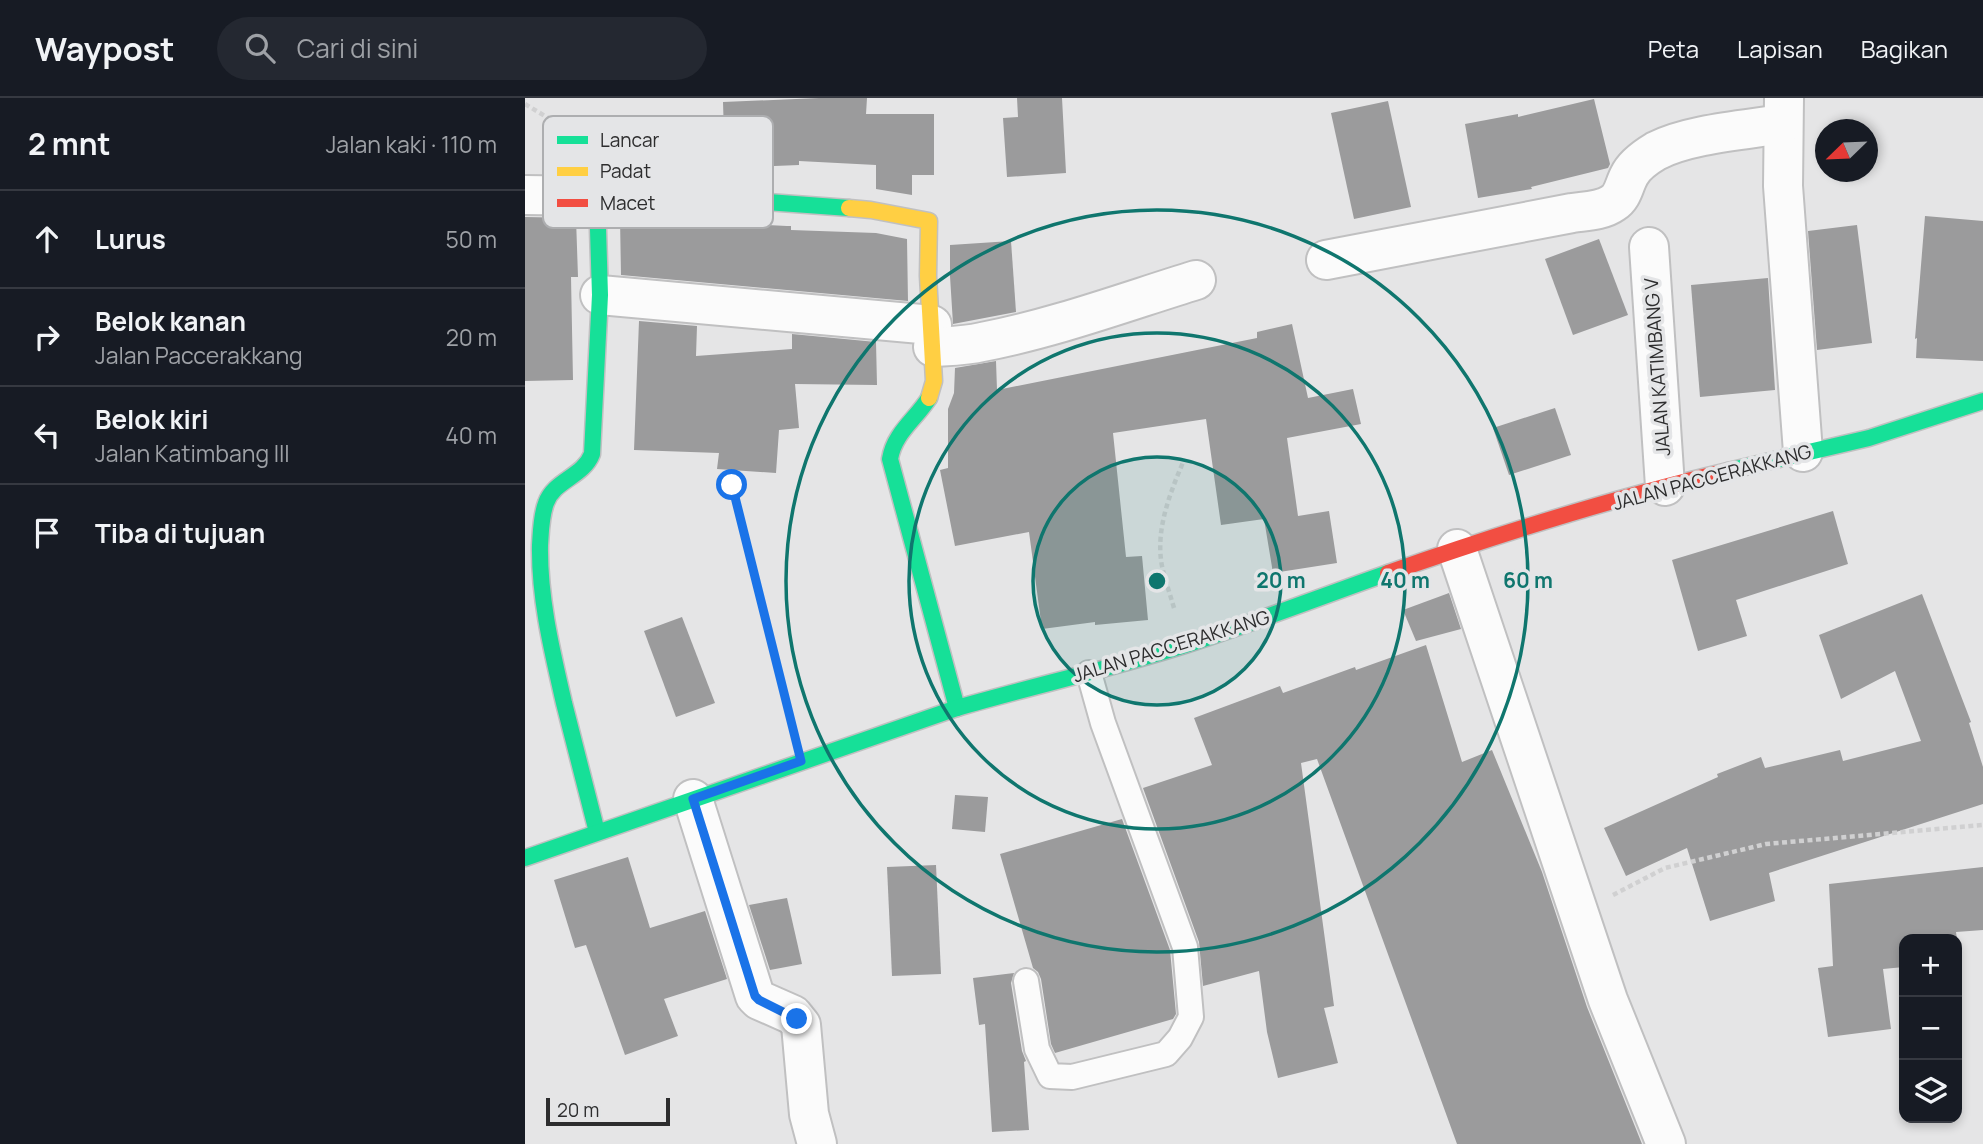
<!DOCTYPE html>
<html lang="id">
<meta charset="utf-8">
<style>
body{margin:0;font-family:Manrope,sans-serif;background:#242831;color:#f1f3f6}
.controls{position:absolute;right:21px;bottom:21px;display:grid;overflow:hidden;border-radius:14px;box-shadow:0 4px 10px #0003}
.controls button{width:63px;height:63px;display:grid;place-items:center;padding:0;border:0;border-bottom:2px solid #363941;background:#171b24;color:#f1f3f6;font:35px sans-serif}
.compass{position:absolute;left:1290px;top:21px;width:63px;height:63px;border-radius:50%;background:#171b24;box-shadow:0 4px 10px #0003;rotate:247deg}
.scale{position:absolute;left:21px;bottom:18px;width:124px;box-sizing:border-box;padding-left:7px;border:4px solid #2d2d2e;border-top:0;font-size:19px;line-height:24px;white-space:nowrap;color:#2d2d2e;-webkit-text-stroke:5px #e4e5e7;paint-order:stroke}
.stop{position:absolute;width:21px;height:21px;margin:-16px;border:5px solid #1a73e8;border-radius:50%;background:#fff}
.stop.end{background:#1a73e8;border-color:#fff;box-shadow:0 2px 7px #0008}
.list{margin:0;padding:0;list-style:none}
h2{display:flex;justify-content:space-between;align-items:center;height:91px;margin:0;padding:0 28px;font-size:30px}
h2 small{font-size:23px;font-weight:400;color:#9ea1a6}
.list li{display:grid;grid-template-columns:46px 1fr auto;gap:21px;align-items:center;box-sizing:border-box;height:98px;padding:0 28px;border-top:2px solid #363941}
.list b{display:block;font-size:26px;white-space:nowrap}
.list p{margin:0;font-size:23px;white-space:nowrap;color:#9ea1a6}
.list em{font-size:23px;font-style:normal;color:#9ea1a6}
.icon{flex:none;width:38px;height:38px;fill:none;stroke:currentColor;stroke-width:2;stroke-linecap:round;stroke-linejoin:round}
.map{position:relative;flex:none;width:1458px;height:1046px;overflow:hidden}
header{display:flex;align-items:center;gap:42px;box-sizing:border-box;height:98px;padding:0 35px;background:#171b24;border-bottom:2px solid #363941}
header strong{font-size:33px}
nav{display:flex;gap:38px;margin-inline-start:auto;font-size:24px}
.search{width:490px;height:63px;background:#242831;display:flex;align-items:center;gap:18px;box-sizing:border-box;padding:0 24px;border-radius:38px;color:#9ea1a6;font-size:26px}
main{display:flex}
aside{flex:1;background:#171b24}
.map>svg:first-child{display:block}
.building{fill:#9b9b9c}
.lines{fill:none;stroke-linecap:round;stroke-linejoin:round}
.lane-casing{stroke:#c0c0c1;stroke-width:28}
.street-casing{stroke:#c0c0c1;stroke-width:42}
.fast-casing{stroke:#c0c0c1;stroke-width:19}
.slow-casing{stroke:#c0c0c1;stroke-width:19}
.jam-casing{stroke:#c0c0c1;stroke-width:19}
.path{stroke:#d0d0d1;stroke-width:4.5;stroke-dasharray:5 3.5;stroke-linecap:butt}
.lane{stroke:#fbfbfb;stroke-width:24}
.street{stroke:#fbfbfb;stroke-width:38}
.fast{stroke:#16e098;stroke-width:16}
.slow{stroke:#ffcf43;stroke-width:16}
.jam{stroke:#f24e42;stroke-width:16}
.route{stroke:#1a73e8;stroke-width:9}
.ring{fill:none;stroke:#0f766e;stroke-width:3.5}
.labels{text-anchor:middle;stroke-width:7;stroke-linejoin:round;paint-order:stroke}
.street-label{font-size:19px;fill:#2d2d2e;stroke:#e4e5e7}
.key{fill:#e4e5e7;stroke:#adaeb0;stroke-width:2}
.key-label{font-size:19px;fill:#2d2d2e}
.centre{fill:#0f766e;stroke:#e4e5e7;stroke-width:3.5}
.ring-label{font-size:21px;text-anchor:middle;font-weight:bold;fill:#0f766e;stroke:#e4e5e7;stroke-width:7;stroke-linejoin:round;paint-order:stroke}
</style>
<header>
<strong>Waypost</strong>
<div class="search"><svg class="icon" aria-label="search" viewBox="0 0 24 24"><circle cx="10" cy="10" r="6"/><path d="M15 15l6 6"/></svg>Cari di sini</div>
<nav><a>Peta</a><a>Lapisan</a><a>Bagikan</a></nav>
</header>
<main>
<aside>
<h2>2 mnt<small>Jalan kaki · 110 m</small></h2>
<ul class="list">
<li><svg class="icon" aria-label="ahead" viewBox="0 0 24 24"><path d="M12 20V5M6 11l6-6 6 6"/></svg><div><b>Lurus</b></div><em>50 m</em></li>
<li><svg class="icon" aria-label="right" viewBox="0 0 24 24"><path d="M7 20v-9h11M14 6l5 5-5 5"/></svg><div><b>Belok kanan</b><p>Jalan Paccerakkang</p></div><em>20 m</em></li>
<li><svg class="icon" aria-label="left" viewBox="0 0 24 24"><path d="M17 20v-9H6M10 6l-5 5 5 5"/></svg><div><b>Belok kiri</b><p>Jalan Katimbang III</p></div><em>40 m</em></li>
<li><svg class="icon" aria-label="arrive" viewBox="0 0 24 24"><path d="M6 21V4h12l-3 4 3 4H6"/></svg><div><b>Tiba di tujuan</b></div></li>
</ul>
</aside>
<div class="map">
<svg width="1458" height="1046" viewBox="0 0 1458 1046">
<rect width="100%" height="100%" fill="#e5e5e6"/>
<g class="building">
<polygon points="294,0 342,0 341,16 409,16 409,77 387,77 387,97 351,91 351,67 274,63 274,67 200,70 198,4"/>
<polygon points="492,0 537,0 541,75 482,79 478,20 493,19"/>
<polygon points="1069,1 1085,66 1083,70 1006,89 1007,91 953,100 940,26 993,16 993,19"/>
<polygon points="863,3 886,109 829,121 806,15"/>
<polygon points="1400,118 1458,123 1458,263 1391,260 1392,240 1390,241"/>
<polygon points="0,119 51,120 53,179 46,179 48,282 0,283"/>
<polygon points="95,120 262,128 266,128 266,132 351,135 382,141 383,203 96,177"/>
<polygon points="1332,127 1347,245 1292,252 1283,133"/>
<polygon points="1074,141 1103,217 1048,237 1020,161"/>
<polygon points="486,143 491,214 428,226 425,178 425,147"/>
<polygon points="1243,180 1250,292 1175,299 1166,187"/>
<polygon points="114,223 172,228 171,258 267,251 267,236 351,244 352,287 270,286 274,330 254,332 251,375 192,371 194,355 109,352"/>
<polygon points="767,226 783,300 828,291 836,326 762,340 773,418 804,413 812,465 748,475 739,421 696,427 681,321 588,335 601,459 617,458 623,522 570,527 570,524 517,531 504,434 430,448 415,372 423,370 423,311 429,295 430,270 471,263 472,292 732,240 732,234"/>
<polygon points="1030,310 1046,357 984,377 968,330"/>
<polygon points="1308,413 1323,466 1211,502 1222,538 1173,553 1147,462"/>
<polygon points="924,495 936,531 891,543 878,512"/>
<polygon points="1397,496 1446,624 1444,625 1458,669 1458,706 1244,775 1250,803 1185,823 1162,750 1101,778 1079,730 1193,679 1192,676 1236,659 1240,670 1315,652 1318,663 1396,643 1370,573 1316,601 1294,537"/>
<polygon points="157,519 190,605 151,619 119,533"/>
<polygon points="901,547 937,664 967,652 1017,774 1062,909 1117,1046 932,1046 792,661 776,665 809,908 799,910 813,965 753,980 742,934 734,873 678,888 674,844 618,690 687,667 669,620 755,588 758,595 830,569 831,572"/>
<polygon points="430,697 463,699 460,734 427,731"/>
<polygon points="597,721 645,852 651,916 648,921 530,955 526,946 516,881 513,874 508,870 475,756"/>
<polygon points="103,759 125,830 180,813 202,881 139,901 153,938 100,957 61,847 50,850 29,782"/>
<polygon points="411,767 416,876 367,878 362,769"/>
<polygon points="1458,769 1458,832 1431,834 1435,866 1432,866 1432,841 1379,841 1379,869 1358,871 1366,931 1303,939 1293,870 1308,868 1304,786"/>
<polygon points="262,800 277,866 245,872 224,807"/>
<polygon points="489,875 486,885 497,953 501,963 499,964 504,1032 467,1034 460,926 454,927 448,880"/>
</g>
<g class="lines">
<g class="lane-casing">
<polyline id="lane" points="501,883 512,951 525,978 547,979 641,956 655,940 666,919 660,849 578,625 564,575"/>
</g>
<g class="street-casing">
<g id="street">
<polyline points="1259,0 1258,88 1278,354"/>
<polyline points="0,97 72,98"/>
<polyline points="1124,149 1140,388"/>
<path d="M801,162l246,-47c13,-2 30,-2 41,-10 10,-6 11,-18 16,-27 5,-11 17,-19 27,-25 33,-17 89,-21 126,-27"/>
<polyline points="75,197 407,227"/>
<path d="M408,249c16,-1 33,-1 49,-5 73,-14 143,-40 214,-62"/>
<polyline points="932,451 1083,902 1141,1046"/>
<polyline points="168,701 230,898 234,902 268,917 276,927 284,1016 292,1046"/>
</g>
</g>
<g class="fast-casing">
<g id="fast">
<path d="M404,300c-13,21 -35,35 -39,61l67,249"/>
<polyline points="1203,373 1344,340 1458,303"/>
<path d="M72,734c-11,-43 -22,-86 -33,-129 -12,-52 -25,-105 -24,-158 1,-14 1,-29 6,-42 8,-23 37,-26 46,-49l8,-159 -3,-99 61,-2 191,14"/>
<path d="M0,760l432,-150c76,-22 153,-39 228,-63 68,-22 135,-48 203,-72"/>
</g>
</g>
<g class="slow-casing">
<polyline id="slow" points="324,110 346,112 404,123 403,178 409,283 404,300"/>
</g>
<g class="jam-casing">
<path id="jam" d="M863,475c111,-39 225,-75 340,-102"/>
</g>
<g class="path">
<polyline points="0,6 43,32 75,56"/>
<polyline points="207,387 266,625"/>
<path d="M649,510c-4,-14 -9,-28 -12,-42 -7,-36 8,-73 22,-106"/>
<polyline points="1088,797 1140,770 1241,746 1458,727"/>
</g>
<use href="#lane" class="lane"/>
<use href="#street" class="street"/>
<use href="#fast" class="fast"/>
<use href="#slow" class="slow"/>
<use href="#jam" class="jam"/>
</g>
<g class="lines">
<polyline class="route" points="207,387 276,663 168,701 230,898 234,902 272,921"/>
</g>
<circle cx="632" cy="483" r="124" fill="#0f766e" fill-opacity=".12"/>
<g class="ring">
<circle cx="632" cy="483" r="124"/>
<circle cx="632" cy="483" r="248"/>
<circle cx="632" cy="483" r="371"/>
</g>
<g class="labels">
<g class="street-label">
<text transform="translate(1132 269) rotate(-94)" y="7">JALAN KATIMBANG V</text>
<text transform="translate(1187 379) rotate(-15)" y="7">JALAN PACCERAKKANG</text>
<text transform="translate(646 548) rotate(-17)" y="7">JALAN PACCERAKKANG</text>
</g>
</g>
<rect x="18" y="18" width="230" height="112" rx="10" class="key"/>
<rect x="32" y="38" width="31" height="8" fill="#16e098"/>
<rect x="32" y="69" width="31" height="9" fill="#ffcf43"/>
<rect x="32" y="101" width="31" height="8" fill="#f24e42"/>
<g class="key-label">
<text x="75" y="49">Lancar</text>
<text x="75" y="80">Padat</text>
<text x="75" y="112">Macet</text>
</g>
<circle cx="632" cy="483" r="10" class="centre"/>
<g class="ring-label">
<text x="756" y="490">20 m</text>
<text x="880" y="490">40 m</text>
<text x="1003" y="490">60 m</text>
</g>
</svg>
<div class="controls">
<button>+</button>
<button>−</button>
<button><svg class="icon" aria-label="layers" viewBox="0 0 24 24"><path d="M12 4l9 5-9 5-9-5zM3 14l9 5 9-5"/></svg></button>
</div>
<svg class="compass" viewBox="-18 -18 36 36"><path d="M0-13l5 13h-10z" fill="#e53935"/><path d="M0 13l5-13h-10z" fill="#9ea1a6"/></svg>
<div class="scale">20 m</div>
<div class="stop" style="left:207px;top:387px"></div>
<div class="stop end" style="left:272px;top:921px"></div>
</div>
</main>
